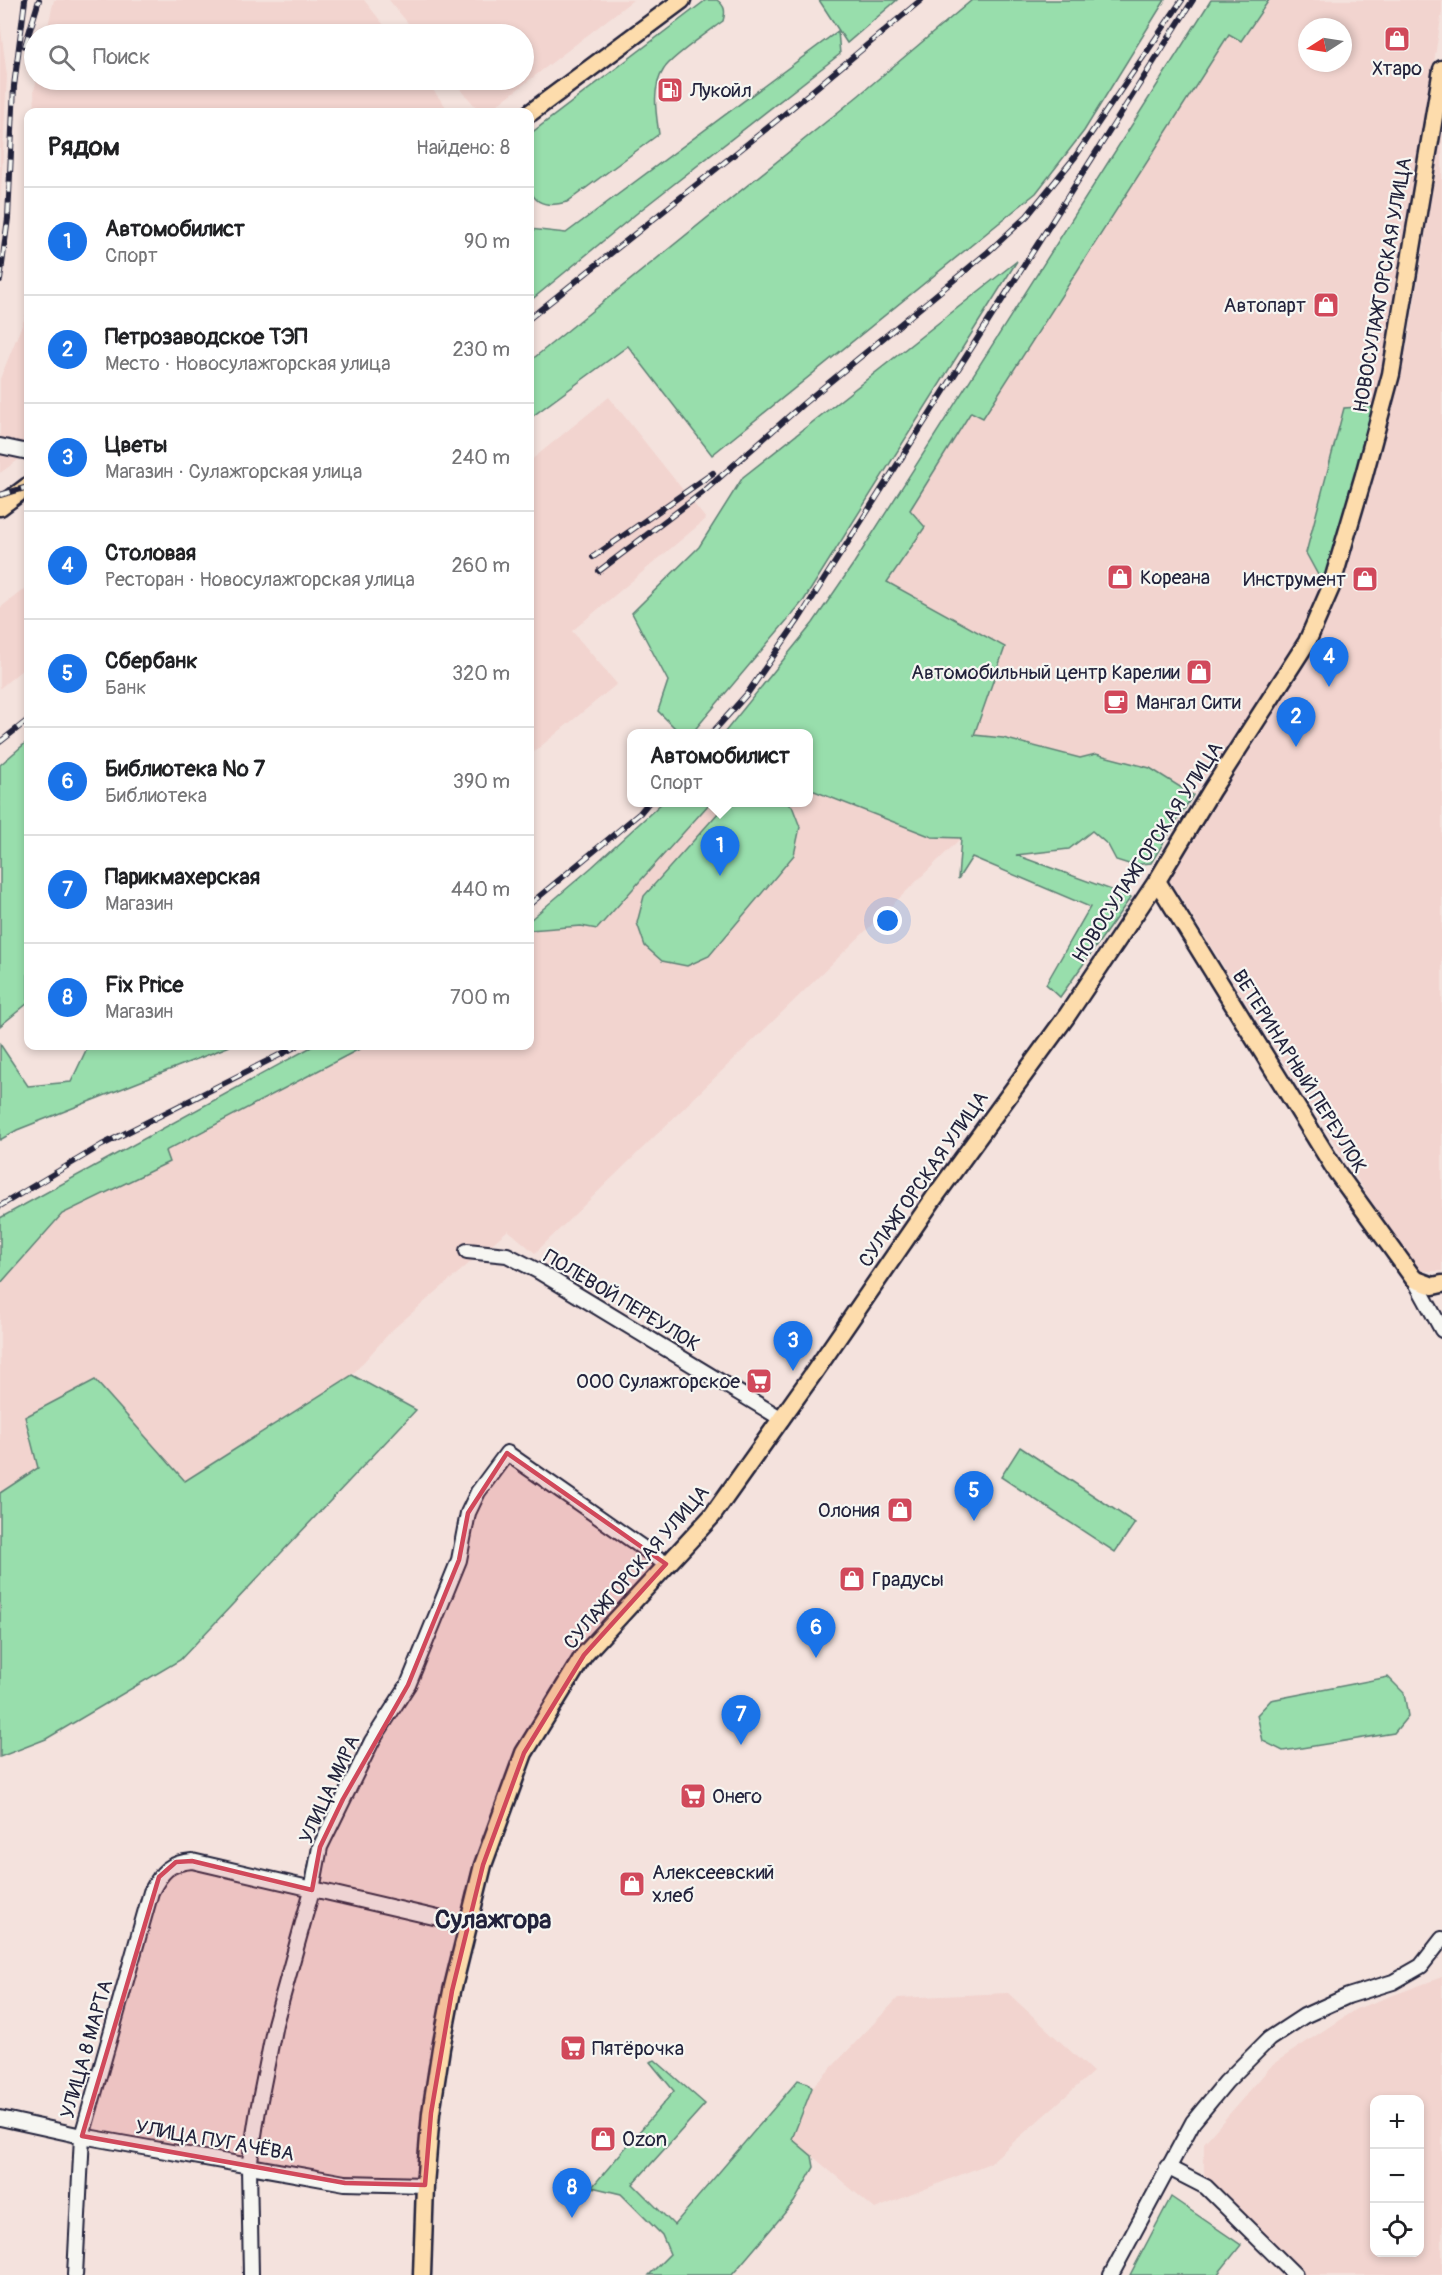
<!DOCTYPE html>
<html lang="ru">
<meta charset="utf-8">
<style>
body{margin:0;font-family:Pangolin,sans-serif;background:#f6f6f6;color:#202124}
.controls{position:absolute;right:18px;bottom:18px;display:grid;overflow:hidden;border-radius:12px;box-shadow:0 3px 9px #0003}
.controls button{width:54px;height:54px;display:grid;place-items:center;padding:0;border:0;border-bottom:2px solid #e0e0e0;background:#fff;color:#202124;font:30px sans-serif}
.compass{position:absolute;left:1298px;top:18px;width:54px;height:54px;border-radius:50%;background:#fff;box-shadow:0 3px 9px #0003;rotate:258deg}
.you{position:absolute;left:888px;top:921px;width:21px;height:21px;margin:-15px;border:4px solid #fff;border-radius:50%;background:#1a73e8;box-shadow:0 0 0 9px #1a73e833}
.badge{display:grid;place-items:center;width:39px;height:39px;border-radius:50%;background:#1a73e8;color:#fff;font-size:20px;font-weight:700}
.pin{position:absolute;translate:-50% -50px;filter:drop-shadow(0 2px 3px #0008)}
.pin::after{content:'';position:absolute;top:32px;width:21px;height:18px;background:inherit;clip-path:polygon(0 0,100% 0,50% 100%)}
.popup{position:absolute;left:627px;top:729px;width:186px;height:78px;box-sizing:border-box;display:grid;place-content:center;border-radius:12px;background:#fff;filter:drop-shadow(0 2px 4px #0005);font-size:20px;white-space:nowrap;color:#757577}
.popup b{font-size:22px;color:#202124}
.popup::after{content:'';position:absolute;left:50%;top:100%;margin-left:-12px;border:12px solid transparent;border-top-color:#fff}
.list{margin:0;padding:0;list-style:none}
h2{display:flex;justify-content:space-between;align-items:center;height:78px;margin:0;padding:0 24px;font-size:26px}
h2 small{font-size:20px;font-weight:400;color:#757577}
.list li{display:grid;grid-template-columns:39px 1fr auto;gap:18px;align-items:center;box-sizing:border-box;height:108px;padding:0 24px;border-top:2px solid #e0e0e0}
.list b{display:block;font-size:22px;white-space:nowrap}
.list p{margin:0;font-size:20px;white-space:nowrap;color:#757577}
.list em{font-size:20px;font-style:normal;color:#757577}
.icon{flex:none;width:33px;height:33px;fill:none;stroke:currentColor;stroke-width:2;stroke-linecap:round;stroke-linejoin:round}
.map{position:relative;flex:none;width:1442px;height:2275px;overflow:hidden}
.search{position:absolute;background:#fff;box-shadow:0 3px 9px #0003;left:24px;top:24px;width:510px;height:66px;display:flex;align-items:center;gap:15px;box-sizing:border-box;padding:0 21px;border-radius:33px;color:#757577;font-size:22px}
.panel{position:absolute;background:#fff;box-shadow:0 3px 9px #0003;left:24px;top:108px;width:510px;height:942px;border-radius:12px}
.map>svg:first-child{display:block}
.built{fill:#f2d4cf;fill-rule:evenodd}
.green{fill:#98deac;stroke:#5d8074;stroke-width:1.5}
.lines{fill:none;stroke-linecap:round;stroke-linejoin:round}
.minor-casing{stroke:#22223b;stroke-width:18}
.major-casing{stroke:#22223b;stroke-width:21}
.minor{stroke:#f6f6f2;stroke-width:14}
.major{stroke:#fddcac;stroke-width:16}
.rail-casing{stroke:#22223b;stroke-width:6}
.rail{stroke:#f6f6f2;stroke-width:4;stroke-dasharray:11;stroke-linecap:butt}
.marked{fill:#d1495b;fill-opacity:0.2;stroke:#d1495b;stroke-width:4.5;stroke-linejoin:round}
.labels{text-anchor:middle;stroke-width:4.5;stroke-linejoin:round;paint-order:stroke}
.poi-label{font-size:20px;fill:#22223b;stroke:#f6f6f2;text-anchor:start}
.street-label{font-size:20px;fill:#22223b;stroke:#f6f6f2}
.district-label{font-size:26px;font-weight:bold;fill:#22223b;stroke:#f6f6f2}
</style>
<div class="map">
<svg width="1442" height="2275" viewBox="0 0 1442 2275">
<rect width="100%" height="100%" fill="#f4e2dd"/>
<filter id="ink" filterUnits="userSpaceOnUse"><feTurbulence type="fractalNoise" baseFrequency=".0167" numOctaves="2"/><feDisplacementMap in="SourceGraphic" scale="12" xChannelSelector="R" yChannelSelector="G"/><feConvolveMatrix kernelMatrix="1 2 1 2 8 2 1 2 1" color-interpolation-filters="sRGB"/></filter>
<g filter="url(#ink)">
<g class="built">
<polygon points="54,0 364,0 391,34 46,34"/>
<polygon points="389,0 633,0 488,112 480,112 453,80 524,80 524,34 417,34"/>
<path d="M1269,0h173v12l-49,309 -18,85 -31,2 -20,178 -21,50 -110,159 -43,-27 -54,-14 -16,4 -77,-20 -29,-3 -87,-152 38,-56 -15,-16 61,-99 12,6 246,-385 12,8zM1307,27h36v36h-36z"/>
<polygon points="0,22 7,76 0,209"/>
<polygon points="37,80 425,80 450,112 35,112 34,90"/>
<polygon points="1442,131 1442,1271 1421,1271 1398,1244 1168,878 1316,641 1355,545 1408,342"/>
<polygon points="28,310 28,453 0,473 0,379"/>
<polygon points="609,397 706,519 572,631 617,684 530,755 530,461"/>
<polygon points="28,586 28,665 0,688 0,608"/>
<polygon points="809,789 932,837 961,838 535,1253 508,1230 392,1330 352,1375 185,1481 95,1380 38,1468 0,1493 0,1284 62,1214 168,1162 165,1151 365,1046 530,1046 530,930 581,926 597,929 710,803 808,802"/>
<path d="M1442,1977v298h-138l-100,-98v-34l69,-79 83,-55zM1374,2100h46v152h-46z"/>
<polygon points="1008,1993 1093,2072 990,2163 875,2209 792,2139 812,2088 898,1998"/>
</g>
<g class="green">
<path d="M706,0h11c8,6 9,11 6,21 -12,9 -53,37 -59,48 -13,19 -8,45 -5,65l-92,68c-50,14 -38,-34 -37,-68z"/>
<polygon points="819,0 897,0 847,43"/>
<polygon points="972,0 1165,0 1084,131 1036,193 712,455 628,346 530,418 530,361 858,96"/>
<polygon points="1211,0 1269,0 1241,41 1229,34 983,418 971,412 910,510 925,527 887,582 1005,647 974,735 1003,738 1080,758 1096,754 1150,768 1193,795 1151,863 1132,865 1116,860 1108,845 1092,831 1069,849 1016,855 1131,897 1060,997 1046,984 1090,907 972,857 958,879 961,838 932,837 809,789 808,734 724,733 813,623 854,563"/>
<polygon points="838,31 840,54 642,209 530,301 530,229 566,233"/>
<polygon points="1017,261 804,600 692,733 680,733 658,711 668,681 632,613 699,547 743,477"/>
<polygon points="1375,406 1324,586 1306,553 1344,408"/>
<polygon points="28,741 28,1003 0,1026 0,765"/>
<polygon points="663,802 710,803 597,929 581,926 530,930 530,920 592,867"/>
<polygon points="727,803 787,803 792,806 800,827 794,855 709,956 687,966 662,961 645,946 637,923 644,896"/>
<polygon points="0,1044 28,1086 71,1082 88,1046 230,1046 17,1130 0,1140"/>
<polygon points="313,1046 365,1046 165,1151 169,1162 62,1214 0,1284 0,1218"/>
<polygon points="352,1375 416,1410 180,1660 46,1739 0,1757 0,1493 38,1468 25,1417 95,1380 185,1481"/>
<polygon points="1020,1447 1135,1523 1115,1552 1001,1477"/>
<polygon points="1388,1677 1404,1693 1408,1716 1394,1733 1283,1751 1263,1741 1257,1715 1271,1700"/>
<polygon points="655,2060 705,2104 633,2184 674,2225 798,2080 808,2083 812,2088 792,2139 812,2156 814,2167 794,2202 732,2275 649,2275 670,2254 662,2235 621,2194 592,2187 674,2091 650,2062"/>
<polygon points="1171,2197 1241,2245 1217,2275 1130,2275"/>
</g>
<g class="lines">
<g class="minor-casing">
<g id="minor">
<polyline points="0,446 28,452"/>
<polyline points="467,1251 507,1255 538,1271 782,1419"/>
<polyline points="1414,1279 1442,1330"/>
<polyline points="0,2118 82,2136 345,2183 425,2185"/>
<polyline points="1167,2167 1206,2187 1295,2275"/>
<path d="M75,2275l7,-139 69,-244c11,-21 18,-29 41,-31l246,57 29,10"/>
<polyline points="251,2275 249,2167 258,2110 275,2024 312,1890 320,1847 372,1741 408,1685 459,1560 468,1513 478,1492 507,1453 666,1564"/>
<polyline points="1111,2275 1193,2122 1226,2082 1269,2039 1304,2016 1348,1996 1393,1982 1421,1966 1442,1939"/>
</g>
</g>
<g class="major-casing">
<g id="major">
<polyline points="530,113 682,0"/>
<polyline points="0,507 28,486"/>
<polyline points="1157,881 1336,1171 1414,1279 1433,1286 1442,1284"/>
<polyline points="422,2275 425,2185 431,2113 441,2048 452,1991 483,1865 524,1753 584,1655 712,1516 813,1374 934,1198 1066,1017 1157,881 1211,791 1307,642 1331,587 1364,475 1391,374 1442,69"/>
</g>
</g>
<use href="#minor" class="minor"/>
<use href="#major" class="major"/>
<g class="rail-casing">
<g id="rail">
<polyline points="25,46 39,0"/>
<polyline points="0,280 8,218 14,86 25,0"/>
<polyline points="530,318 781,117 921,0"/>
<polyline points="0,495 28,487"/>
<polyline points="593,557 713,473"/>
<polyline points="599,571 702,493 803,404 988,252 1027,216 1075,157 1182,0"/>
<polyline points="711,734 747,694 799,619 1193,0"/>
<polyline points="0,742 28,720"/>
<polyline points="530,904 640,813 649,802"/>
<polyline points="0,1206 102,1145 297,1046"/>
</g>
</g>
<use href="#rail" class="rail"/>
</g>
</g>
<path class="marked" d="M507,1453l159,111 -82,91 -60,98 -41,112 -31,126 -21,122 -6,72 -80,-2 -263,-47 77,-259 17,-15 16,-1 120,29 8,-43 23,-48 65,-114 51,-125 9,-47z"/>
<defs>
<g id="shop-square" transform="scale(1.35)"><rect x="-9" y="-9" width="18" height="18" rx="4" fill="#d1495b" stroke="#f6f6f2"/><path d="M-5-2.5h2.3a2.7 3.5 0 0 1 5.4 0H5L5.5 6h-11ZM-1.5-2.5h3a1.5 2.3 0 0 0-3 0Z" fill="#fff"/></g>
<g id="fuel-square" transform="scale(1.35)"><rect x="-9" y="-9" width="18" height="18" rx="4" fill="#d1495b" stroke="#f6f6f2"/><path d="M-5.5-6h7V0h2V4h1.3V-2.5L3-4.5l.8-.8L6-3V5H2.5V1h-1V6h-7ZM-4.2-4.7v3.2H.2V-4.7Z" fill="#fff"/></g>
<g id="cafe-square" transform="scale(1.35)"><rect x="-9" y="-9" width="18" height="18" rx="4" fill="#d1495b" stroke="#f6f6f2"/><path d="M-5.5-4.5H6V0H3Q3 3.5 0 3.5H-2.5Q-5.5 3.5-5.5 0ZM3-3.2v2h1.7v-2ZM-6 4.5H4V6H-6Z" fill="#fff"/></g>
<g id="supermarket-square" transform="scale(1.35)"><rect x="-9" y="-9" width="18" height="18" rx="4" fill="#d1495b" stroke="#f6f6f2"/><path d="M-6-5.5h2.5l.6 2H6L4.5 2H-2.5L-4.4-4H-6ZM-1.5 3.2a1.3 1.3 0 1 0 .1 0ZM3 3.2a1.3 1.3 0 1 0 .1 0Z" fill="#fff"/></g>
</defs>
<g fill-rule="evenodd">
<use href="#shop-square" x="1397" y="39"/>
<use href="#fuel-square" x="670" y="90"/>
<use href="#shop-square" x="1326" y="305"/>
<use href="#shop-square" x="1120" y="577"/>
<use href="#shop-square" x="1365" y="579"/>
<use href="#shop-square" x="1199" y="672"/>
<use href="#cafe-square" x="1116" y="702"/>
<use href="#supermarket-square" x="759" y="1381"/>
<use href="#shop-square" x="900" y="1510"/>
<use href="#shop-square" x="852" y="1579"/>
<use href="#supermarket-square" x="693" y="1796"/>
<use href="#shop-square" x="632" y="1884"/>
<use href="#supermarket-square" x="573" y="2048"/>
<use href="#shop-square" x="603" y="2139"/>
</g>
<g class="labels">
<g class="poi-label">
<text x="1397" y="75" text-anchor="middle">Хтаро</text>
<text x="690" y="97">Лукойл</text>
<text x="1306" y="312" text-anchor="end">Автопарт</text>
<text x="1140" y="584">Кореана</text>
<text x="1346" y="586" text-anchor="end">Инструмент</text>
<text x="1180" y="679" text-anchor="end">Автомобильный центр Карелии</text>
<text x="1136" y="709">Мангал Сити</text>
<text x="740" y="1388" text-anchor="end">ООО Сулажгорское</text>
<text x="880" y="1517" text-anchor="end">Олония</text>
<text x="872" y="1586">Градусы</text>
<text x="712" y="1803">Онего</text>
<text x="652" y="1879">Алексеевский<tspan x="652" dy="23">хлеб</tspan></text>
<text x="592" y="2055">Пятёрочка</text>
<text x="622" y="2146">Ozon</text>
</g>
<g class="street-label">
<text transform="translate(1382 285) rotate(-80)" y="7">НОВОСУЛАЖГОРСКАЯ УЛИЦА</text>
<text transform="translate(1147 852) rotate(-57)" y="7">НОВОСУЛАЖГОРСКАЯ УЛИЦА</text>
<text transform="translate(1300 1071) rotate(58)" y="7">ВЕТЕРИНАРНЫЙ ПЕРЕУЛОК</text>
<text transform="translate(923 1179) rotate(-55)" y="7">СУЛАЖГОРСКАЯ УЛИЦА</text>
<text transform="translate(622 1300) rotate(31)" y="7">ПОЛЕВОЙ ПЕРЕУЛОК</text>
<text transform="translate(636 1567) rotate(-49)" y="7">СУЛАЖГОРСКАЯ УЛИЦА</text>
<text transform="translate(329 1789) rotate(-65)" y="7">УЛИЦА МИРА</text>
<text transform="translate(86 2049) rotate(-74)" y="7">УЛИЦА 8 МАРТА</text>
<text transform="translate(215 2140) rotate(10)" y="7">УЛИЦА ПУГАЧЁВА</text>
</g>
<g class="district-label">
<text x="493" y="1928">Сулажгора</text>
</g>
</g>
</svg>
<div class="controls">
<button>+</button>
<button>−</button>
<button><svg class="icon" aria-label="locate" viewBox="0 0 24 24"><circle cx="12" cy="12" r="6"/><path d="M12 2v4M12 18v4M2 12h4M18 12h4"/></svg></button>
</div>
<svg class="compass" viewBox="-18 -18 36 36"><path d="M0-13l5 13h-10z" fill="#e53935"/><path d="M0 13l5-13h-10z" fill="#757577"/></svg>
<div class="you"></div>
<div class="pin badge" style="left:720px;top:876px">1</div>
<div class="popup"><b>Автомобилист</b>Спорт</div>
<div class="pin badge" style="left:1296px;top:747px">2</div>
<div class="pin badge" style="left:793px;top:1371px">3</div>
<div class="pin badge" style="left:1329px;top:687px">4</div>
<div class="pin badge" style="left:974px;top:1521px">5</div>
<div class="pin badge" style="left:816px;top:1658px">6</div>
<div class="pin badge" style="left:741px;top:1745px">7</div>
<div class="pin badge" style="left:572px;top:2218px">8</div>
<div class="search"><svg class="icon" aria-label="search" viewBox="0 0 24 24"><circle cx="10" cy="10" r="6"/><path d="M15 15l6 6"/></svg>Поиск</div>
<section class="panel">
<h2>Рядом<small>Найдено: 8</small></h2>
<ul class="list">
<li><span class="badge">1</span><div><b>Автомобилист</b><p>Спорт</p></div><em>90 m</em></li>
<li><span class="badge">2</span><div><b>Петрозаводское ТЭП</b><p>Место · Новосулажгорская улица</p></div><em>230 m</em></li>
<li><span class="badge">3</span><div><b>Цветы</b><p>Магазин · Сулажгорская улица</p></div><em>240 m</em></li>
<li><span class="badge">4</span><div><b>Столовая</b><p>Ресторан · Новосулажгорская улица</p></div><em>260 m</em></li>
<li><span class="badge">5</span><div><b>Сбербанк</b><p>Банк</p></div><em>320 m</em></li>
<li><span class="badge">6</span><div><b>Библиотека № 7</b><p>Библиотека</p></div><em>390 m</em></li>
<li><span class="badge">7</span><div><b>Парикмахерская</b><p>Магазин</p></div><em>440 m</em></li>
<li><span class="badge">8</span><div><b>Fix Price</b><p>Магазин</p></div><em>700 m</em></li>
</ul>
</section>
</div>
